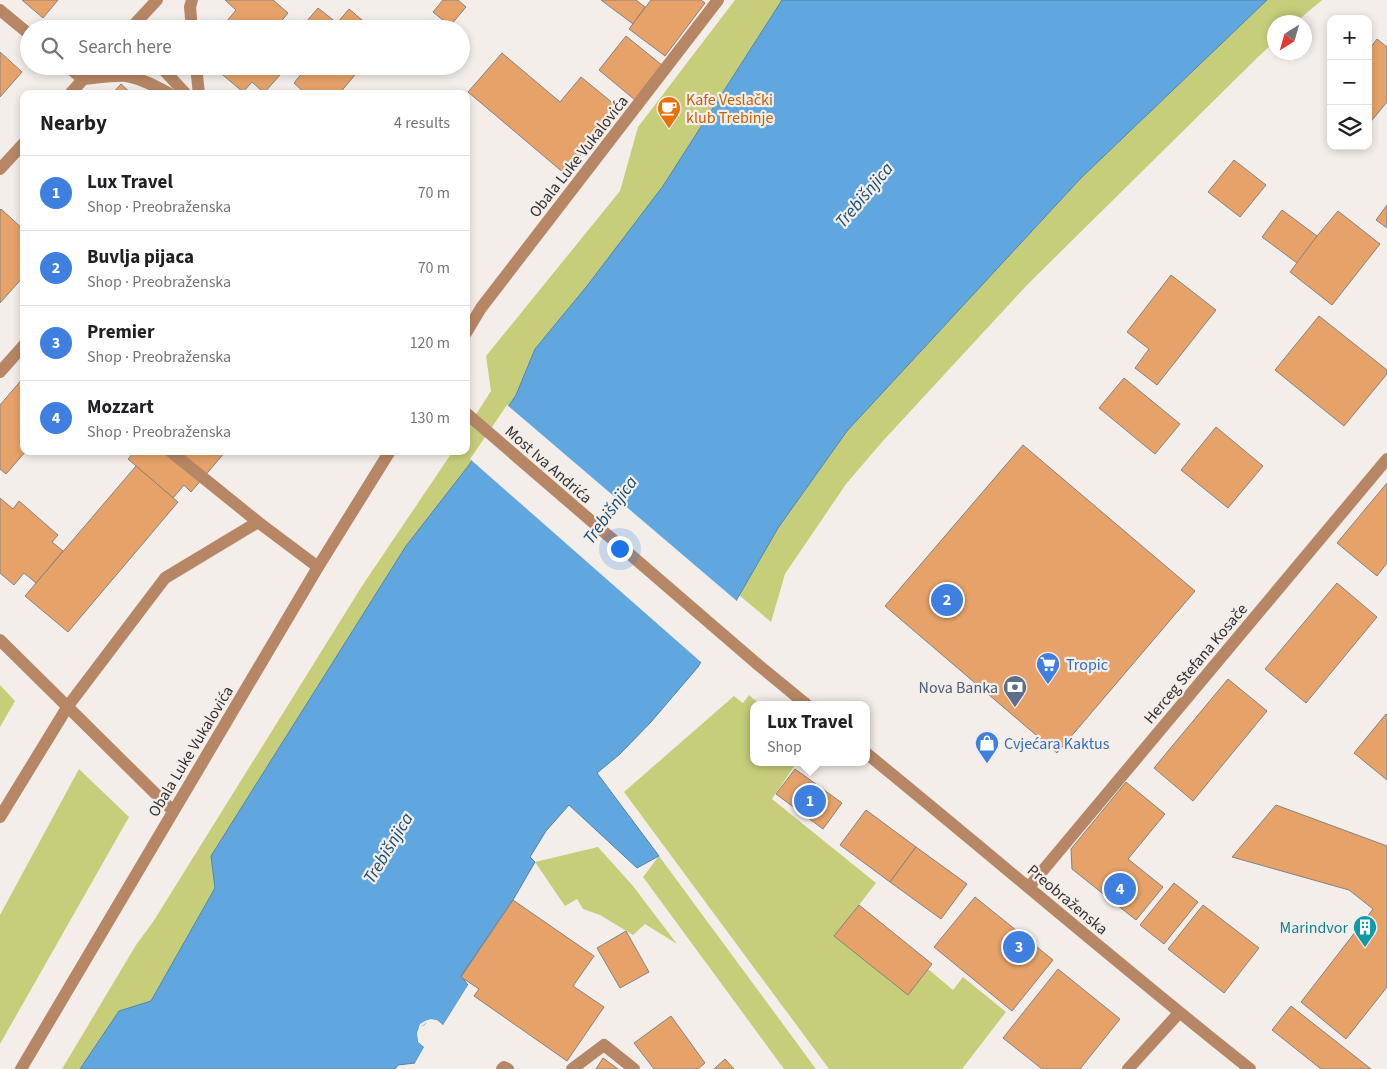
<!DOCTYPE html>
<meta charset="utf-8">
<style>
body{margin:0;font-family:"Source Sans 3",sans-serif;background:#f2f2f2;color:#202124}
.controls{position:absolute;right:15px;top:15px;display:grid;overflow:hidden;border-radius:10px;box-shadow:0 2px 8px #0003}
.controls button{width:45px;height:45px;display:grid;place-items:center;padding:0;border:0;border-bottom:1px solid #e0e0e0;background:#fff;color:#202124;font:25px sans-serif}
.compass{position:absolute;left:1267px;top:15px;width:45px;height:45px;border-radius:50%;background:#fff;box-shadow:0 2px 8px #0003;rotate:217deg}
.you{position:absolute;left:619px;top:548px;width:18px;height:18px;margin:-12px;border:4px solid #fff;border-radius:50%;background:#1a73e8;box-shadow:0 0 0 8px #1a73e833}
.badge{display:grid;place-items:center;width:32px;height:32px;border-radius:50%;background:#7c3aed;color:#fff;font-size:16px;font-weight:700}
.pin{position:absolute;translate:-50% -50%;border:2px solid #fff;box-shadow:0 1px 5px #0006}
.popup{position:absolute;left:750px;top:701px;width:120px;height:65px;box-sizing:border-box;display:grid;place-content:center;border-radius:10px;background:#fff;filter:drop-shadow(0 1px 4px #0005);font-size:16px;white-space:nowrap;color:#757577}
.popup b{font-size:19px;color:#202124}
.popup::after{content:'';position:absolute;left:50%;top:100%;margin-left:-10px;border:10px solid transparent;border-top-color:#fff}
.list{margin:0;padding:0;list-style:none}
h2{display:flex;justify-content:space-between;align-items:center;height:65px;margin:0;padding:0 20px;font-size:21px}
h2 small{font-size:16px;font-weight:400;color:#757577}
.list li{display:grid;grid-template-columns:32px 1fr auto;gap:15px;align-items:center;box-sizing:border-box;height:75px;padding:0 20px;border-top:1px solid #e0e0e0}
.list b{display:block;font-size:19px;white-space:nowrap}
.list p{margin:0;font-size:16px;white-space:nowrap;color:#757577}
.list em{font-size:16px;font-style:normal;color:#757577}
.icon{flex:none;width:28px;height:28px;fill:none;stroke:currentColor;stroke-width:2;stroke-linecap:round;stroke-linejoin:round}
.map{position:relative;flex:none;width:1387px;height:1069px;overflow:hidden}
.search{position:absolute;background:#fff;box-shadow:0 2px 8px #0003;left:20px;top:20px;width:450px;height:55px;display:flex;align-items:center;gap:12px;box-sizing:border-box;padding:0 18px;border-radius:28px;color:#757577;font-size:19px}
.panel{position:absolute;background:#fff;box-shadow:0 2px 8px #0003;left:20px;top:90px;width:450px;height:365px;border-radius:10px}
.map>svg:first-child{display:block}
.green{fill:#c7ce7a}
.water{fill:#60a7df;stroke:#5283aa}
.pier{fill:#f4eeea}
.building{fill:#e6a269;stroke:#87827e}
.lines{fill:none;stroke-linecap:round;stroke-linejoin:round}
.minor{stroke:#b78765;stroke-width:12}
.labels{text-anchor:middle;stroke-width:4.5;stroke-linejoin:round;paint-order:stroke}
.food-label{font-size:16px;fill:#c56008;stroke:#f4eeea;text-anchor:start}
.street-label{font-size:16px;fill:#33302f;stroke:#f4eeea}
.shop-label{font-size:16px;fill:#366cbe;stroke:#f4eeea;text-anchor:start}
.service-label{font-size:16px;fill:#4e5e75;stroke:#f4eeea;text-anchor:end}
.culture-label{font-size:16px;fill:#0d838f;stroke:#f4eeea;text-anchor:end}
.water-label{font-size:18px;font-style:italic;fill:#184c72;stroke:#f4eeea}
</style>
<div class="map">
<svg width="1387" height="1069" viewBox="0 0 1387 1069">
<rect width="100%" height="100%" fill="#f4eeea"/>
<g class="green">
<polygon points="735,0 782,0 663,186 587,286 535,349 516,395 469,465 406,546 211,856 215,888 151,1001 119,1011 80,1069 62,1069 136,945 153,922 362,586 453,451 466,451 466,430 491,391 486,356 620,191 638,127"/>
<polygon points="1267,0 1322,0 1296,22 1274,22 1274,42 1258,57 1027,285 882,442 846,484 785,574 771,622 739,595 778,528 847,431 1081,178"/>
<polygon points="0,685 15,701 0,727"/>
<polygon points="749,695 761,705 754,705 754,762 797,762 772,799 876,883 859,905 908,994 928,969 953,990 963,977 1006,1012 962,1069 829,1069 624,792 734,696 743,703"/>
<polygon points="79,769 129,817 0,1044 0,915"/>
<polygon points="598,847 633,886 677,944 645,924 633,935 600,915 583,909 577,899 565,906 535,862"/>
<polygon points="659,856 816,1069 784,1069 643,877"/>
</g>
<polygon class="water" points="782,0 1267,0 1081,178 847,431 778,528 698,667 651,722 620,754 597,773 659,856 637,868 569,805 546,831 530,857 535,862 513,900 461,976 468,985 443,1025 437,1020 431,1019 418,1029 418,1042 424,1047 415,1063 398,1065 395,1069 80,1069 119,1011 151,1001 215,888 211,856 406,546 469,465 516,395 535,349 587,286 663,186"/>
<g class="pier">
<polygon points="507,405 738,602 702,663 470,459"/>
<polygon points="468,985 471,986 445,1027 442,1027 436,1022 431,1022 426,1023 422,1026 419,1033 420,1040 426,1048 417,1064 415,1063 424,1047 418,1042 417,1033 420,1024 425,1021 431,1019 437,1020 443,1025"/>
</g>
<g class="building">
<polygon points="22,0 58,0 43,18"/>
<polygon points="225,0 273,0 288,13 275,29 222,29 221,28 236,10"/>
<polygon points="443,0 458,0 466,7 450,26 433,12"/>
<polygon points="601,0 636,0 645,7 633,24"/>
<polygon points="651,0 701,0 705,3 665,56 629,29"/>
<polygon points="318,8 337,23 349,9 368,25 365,29 300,29"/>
<polygon points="626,36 663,66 635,100 599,70"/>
<polygon points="1377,39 1387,47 1387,102 1368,125 1368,51"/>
<polygon points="0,52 22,72 0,97"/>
<polygon points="502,53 560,102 581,77 620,109 565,174 468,92"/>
<polygon points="221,66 288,66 264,93 252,82 243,92 218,71"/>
<polygon points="308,66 355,66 359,70 339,94 306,94 294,83"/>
<polygon points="121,84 132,94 112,94"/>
<polygon points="1234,160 1266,185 1240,217 1208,192"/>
<polygon points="1387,205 1387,228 1376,220"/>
<polygon points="1,209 24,230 24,276 0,303 0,210"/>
<polygon points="1282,210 1317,236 1297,263 1262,237"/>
<polygon points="1338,211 1380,244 1332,305 1290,272 1317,236"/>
<polygon points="1171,275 1216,310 1157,385 1135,368 1149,349 1127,332"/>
<polygon points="1319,316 1387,370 1387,374 1344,426 1275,370"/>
<polygon points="24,377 24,451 26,451 6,474 0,469 0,405"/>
<polygon points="1124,378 1180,424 1155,454 1099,408"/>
<polygon points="1216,427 1263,466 1228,508 1181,470"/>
<polygon points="1023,445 1195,591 1057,753 885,606"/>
<polygon points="135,451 226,451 191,492 184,485 173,498 128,459"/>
<polygon points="136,466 178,502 68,632 25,596"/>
<polygon points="1387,483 1387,563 1377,576 1337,543"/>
<polygon points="0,498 13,509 19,501 58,535 52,542 63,551 36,583 24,573 14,585 0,573"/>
<polygon points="1337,583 1377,617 1306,703 1265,669"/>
<polygon points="1228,679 1267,711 1193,801 1154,768"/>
<polygon points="1386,714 1387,715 1387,780 1354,753"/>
<polygon points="795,769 842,803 823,829 776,794"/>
<polygon points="1126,782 1165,814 1128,859 1163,887 1136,920 1072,869 1071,849"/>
<polygon points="1276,805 1387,846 1387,987 1346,1039 1301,1002 1373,909 1349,890 1232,857"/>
<polygon points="866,810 916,847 890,882 840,845"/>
<polygon points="916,847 967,884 941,919 890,882"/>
<polygon points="1174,883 1198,902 1164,944 1140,925"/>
<polygon points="975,897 1053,960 1012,1011 934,947"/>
<polygon points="513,900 594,956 573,986 604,1007 567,1061 474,996 479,989 461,977"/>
<polygon points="859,905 932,964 908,995 834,936"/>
<polygon points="1203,905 1259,948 1224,993 1168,949"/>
<polygon points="626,931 649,972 620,988 597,948"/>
<polygon points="1058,969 1120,1019 1080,1069 1042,1069 1003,1038"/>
<polygon points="1291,1006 1371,1069 1321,1069 1272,1030"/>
<polygon points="671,1016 705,1063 698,1069 654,1069 634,1043"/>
<polygon points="603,1058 618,1069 596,1069"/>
<polygon points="725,1059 734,1069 714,1069"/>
</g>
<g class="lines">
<g class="minor">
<polyline points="192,0 190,7 192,29"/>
<polyline points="0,10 29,34"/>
<polyline points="130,29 157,0"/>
<path d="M67,66l16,13c14,-1 29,-4 43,-3 15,2 31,11 44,18"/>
<polyline points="160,66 186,94"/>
<polyline points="196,66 199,94"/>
<polyline points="70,94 95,66"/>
<polyline points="0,169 24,143"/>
<polyline points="466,333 481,308 718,0"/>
<polyline points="0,372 24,345"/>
<polyline points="466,413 756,663 807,705"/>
<polyline points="170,451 258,522 318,567"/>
<polyline points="0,640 173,811"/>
<path d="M866,753c129,105 254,213 384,316"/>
<polyline points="0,817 68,706 165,578 258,522"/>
<polyline points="1029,887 1387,459"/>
<polyline points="21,1069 318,567 390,451"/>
<polyline points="502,1069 504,1067 508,1069"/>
<polyline points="572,1069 604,1045 634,1069"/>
<polyline points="1128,1069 1179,1013"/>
</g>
</g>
<defs>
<g id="cafe-pin" transform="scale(1.25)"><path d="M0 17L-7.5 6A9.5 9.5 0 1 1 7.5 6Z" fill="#e8710a" stroke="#f4eeea"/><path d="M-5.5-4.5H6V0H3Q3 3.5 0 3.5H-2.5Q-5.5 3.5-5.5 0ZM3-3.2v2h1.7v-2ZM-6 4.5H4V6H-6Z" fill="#fff"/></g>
<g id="supermarket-pin" transform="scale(1.25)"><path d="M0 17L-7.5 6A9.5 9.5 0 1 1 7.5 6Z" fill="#3f7fe0" stroke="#f4eeea"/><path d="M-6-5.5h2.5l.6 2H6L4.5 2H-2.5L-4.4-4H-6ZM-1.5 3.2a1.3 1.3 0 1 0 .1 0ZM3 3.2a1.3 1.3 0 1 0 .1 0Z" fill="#fff"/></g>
<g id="bank-pin" transform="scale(1.25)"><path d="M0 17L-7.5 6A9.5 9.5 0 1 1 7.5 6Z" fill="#5c6f8a" stroke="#f4eeea"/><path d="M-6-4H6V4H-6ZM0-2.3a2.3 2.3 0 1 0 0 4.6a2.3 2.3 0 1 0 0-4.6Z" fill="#fff"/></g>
<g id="shop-pin" transform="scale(1.25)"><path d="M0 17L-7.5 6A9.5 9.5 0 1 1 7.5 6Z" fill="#3f7fe0" stroke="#f4eeea"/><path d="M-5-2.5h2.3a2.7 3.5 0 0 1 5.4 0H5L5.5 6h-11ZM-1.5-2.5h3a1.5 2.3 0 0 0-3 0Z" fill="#fff"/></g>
<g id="building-pin" transform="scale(1.25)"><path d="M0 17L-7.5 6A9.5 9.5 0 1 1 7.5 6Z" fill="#0f9aa8" stroke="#f4eeea"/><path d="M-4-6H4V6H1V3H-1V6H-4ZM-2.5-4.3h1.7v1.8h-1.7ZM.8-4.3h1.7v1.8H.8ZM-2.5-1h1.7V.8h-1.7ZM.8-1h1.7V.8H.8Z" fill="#fff"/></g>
</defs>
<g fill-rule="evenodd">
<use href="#cafe-pin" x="669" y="108"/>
<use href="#supermarket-pin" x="1048" y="664"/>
<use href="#bank-pin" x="1015" y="687"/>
<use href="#shop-pin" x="987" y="743"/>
<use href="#building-pin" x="1365" y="927"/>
</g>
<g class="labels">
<g class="food-label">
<text x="686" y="105">Kafe Veslački<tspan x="686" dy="18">klub Trebinje</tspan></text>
</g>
<g class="street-label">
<text transform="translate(578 156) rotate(-52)" y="6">Obala Luke Vukalovića</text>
<text transform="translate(549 464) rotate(41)" y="6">Most Iva Andrića</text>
<text transform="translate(1195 663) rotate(-50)" y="6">Herceg Stefana Kosače</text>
<text transform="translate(190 751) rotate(-59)" y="6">Obala Luke Vukalovića</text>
<text transform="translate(1068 899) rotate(40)" y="6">Preobraženska</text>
</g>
<g class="shop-label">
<text x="1066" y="670">Tropic</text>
<text x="1004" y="749">Cvjećara Kaktus</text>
</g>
<g class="service-label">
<text x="998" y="693">Nova Banka</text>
</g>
<g class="culture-label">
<text x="1348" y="933">Marindvor</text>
</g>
<g class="water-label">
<text transform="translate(864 195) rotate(-50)" y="6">Trebišnjica</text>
<text transform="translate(610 510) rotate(-54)" y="6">Trebišnjica</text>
<text transform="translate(388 848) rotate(-59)" y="6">Trebišnjica</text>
</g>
</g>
</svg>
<div class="controls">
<button>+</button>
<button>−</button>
<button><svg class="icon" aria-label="layers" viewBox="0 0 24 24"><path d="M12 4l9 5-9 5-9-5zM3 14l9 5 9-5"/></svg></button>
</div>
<svg class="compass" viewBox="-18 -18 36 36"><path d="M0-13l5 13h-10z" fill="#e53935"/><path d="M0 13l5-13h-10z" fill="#757577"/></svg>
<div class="you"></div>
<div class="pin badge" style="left:810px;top:801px;background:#3f7fe0">1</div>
<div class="popup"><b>Lux Travel</b>Shop</div>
<div class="pin badge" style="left:947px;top:600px;background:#3f7fe0">2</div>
<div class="pin badge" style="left:1019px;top:947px;background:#3f7fe0">3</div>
<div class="pin badge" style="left:1120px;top:889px;background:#3f7fe0">4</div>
<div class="search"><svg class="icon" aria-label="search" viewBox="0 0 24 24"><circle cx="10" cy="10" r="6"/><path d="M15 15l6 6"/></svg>Search here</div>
<section class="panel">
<h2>Nearby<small>4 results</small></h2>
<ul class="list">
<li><span class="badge" style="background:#3f7fe0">1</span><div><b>Lux Travel</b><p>Shop · Preobraženska</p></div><em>70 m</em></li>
<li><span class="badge" style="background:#3f7fe0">2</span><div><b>Buvlja pijaca</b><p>Shop · Preobraženska</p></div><em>70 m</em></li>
<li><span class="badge" style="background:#3f7fe0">3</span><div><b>Premier</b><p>Shop · Preobraženska</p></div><em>120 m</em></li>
<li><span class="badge" style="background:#3f7fe0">4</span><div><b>Mozzart</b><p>Shop · Preobraženska</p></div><em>130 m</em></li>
</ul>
</section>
</div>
